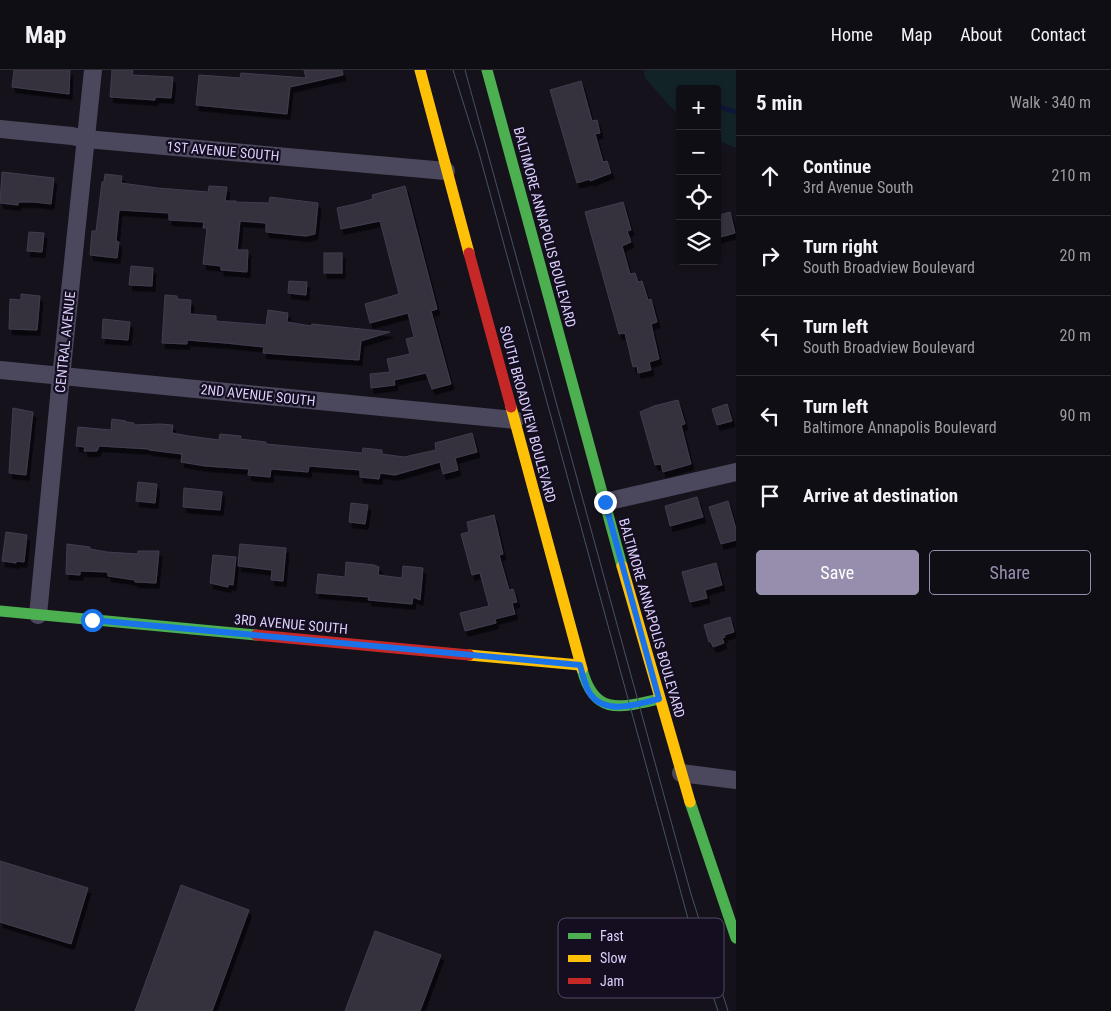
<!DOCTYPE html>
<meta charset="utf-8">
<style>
body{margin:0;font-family:"Roboto Condensed",sans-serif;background:#19171e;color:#f1f3f6}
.controls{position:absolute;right:15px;top:15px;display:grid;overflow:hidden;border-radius:5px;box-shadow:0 1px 4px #0004}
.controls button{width:45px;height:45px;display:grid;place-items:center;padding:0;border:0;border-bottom:1px solid #302e34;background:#100e15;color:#f1f3f6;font:25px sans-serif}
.stop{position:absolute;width:15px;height:15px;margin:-11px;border:4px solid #1a73e8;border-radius:50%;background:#fff}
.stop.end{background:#1a73e8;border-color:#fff;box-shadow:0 1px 5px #0008}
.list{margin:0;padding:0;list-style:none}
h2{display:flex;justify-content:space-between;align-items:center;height:65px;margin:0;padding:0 20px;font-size:21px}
h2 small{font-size:16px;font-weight:400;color:#9c9ca0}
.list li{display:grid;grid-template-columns:32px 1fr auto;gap:15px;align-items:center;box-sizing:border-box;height:80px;padding:0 20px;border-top:1px solid #302e34}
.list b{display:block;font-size:19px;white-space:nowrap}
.list p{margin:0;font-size:16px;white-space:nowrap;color:#9c9ca0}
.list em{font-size:16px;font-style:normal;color:#9c9ca0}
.actions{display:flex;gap:10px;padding:15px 20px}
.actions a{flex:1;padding:11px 0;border:1px solid #978eae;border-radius:5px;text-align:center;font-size:18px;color:#978eae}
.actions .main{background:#978eae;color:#fff}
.icon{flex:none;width:28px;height:28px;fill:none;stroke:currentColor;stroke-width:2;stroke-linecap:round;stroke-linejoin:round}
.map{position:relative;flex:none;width:736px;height:941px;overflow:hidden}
header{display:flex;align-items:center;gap:30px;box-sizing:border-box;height:70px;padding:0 25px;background:#100e15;border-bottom:1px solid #302e34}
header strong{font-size:24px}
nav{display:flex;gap:28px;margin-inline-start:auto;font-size:18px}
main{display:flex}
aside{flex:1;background:#100e15}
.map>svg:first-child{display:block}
.green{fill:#122328}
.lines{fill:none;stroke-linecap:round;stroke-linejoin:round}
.stream{stroke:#0d1538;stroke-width:4.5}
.building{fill:#35303e;stroke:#433c4f;filter:url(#shadow)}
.street{stroke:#4b475d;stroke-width:18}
.fast{stroke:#4caf50;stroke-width:11}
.slow{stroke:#ffc107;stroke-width:11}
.jam{stroke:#c62828;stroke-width:11}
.tram{stroke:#455366;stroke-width:1}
.route{stroke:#1a73e8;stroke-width:6}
.labels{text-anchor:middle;stroke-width:4.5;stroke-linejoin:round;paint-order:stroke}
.street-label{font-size:14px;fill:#ddd0fd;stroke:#140e20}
.key{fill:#140e20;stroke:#504862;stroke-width:1}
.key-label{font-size:14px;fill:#ddd0fd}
</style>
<header>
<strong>Map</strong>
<nav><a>Home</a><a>Map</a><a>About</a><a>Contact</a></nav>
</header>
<main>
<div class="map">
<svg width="736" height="941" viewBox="0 0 736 941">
<defs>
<filter id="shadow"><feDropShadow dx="3" dy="5.5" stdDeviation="0" flood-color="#0009"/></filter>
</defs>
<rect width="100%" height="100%" fill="#15121c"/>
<polygon class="green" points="644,0 736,0 736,78 717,70 717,19 680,19 680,47 645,8"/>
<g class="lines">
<polyline class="stream" points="717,36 736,42"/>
</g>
<g class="building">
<polygon points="14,0 70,0 69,24 12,17"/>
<polygon points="112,0 133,0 132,5 173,7 171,28 155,27 155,30 110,27"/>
<polygon points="304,0 342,0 343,5 290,17 287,44 196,35 199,5 240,8 241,3 306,8"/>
<polygon points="581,11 592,51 597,50 600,63 595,64 603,92 607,91 611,103 590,111 590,109 577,113 550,20"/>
<polygon points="2,102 54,108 51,134 34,132 18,132 18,135 0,133"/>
<polygon points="105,104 122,106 121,113 158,118 208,122 209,116 227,117 225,131 236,131 236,132 269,133 270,127 318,133 315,164 306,166 266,162 266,153 240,151 237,180 248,180 247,202 221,200 221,196 203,194 207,158 203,158 204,152 169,150 169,143 119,140 116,171 119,172 117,188 90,185 92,161 96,161 102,112 104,112"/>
<polygon points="405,116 437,239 431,241 451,314 432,319 426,303 394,310 395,315 371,318 370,304 390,302 387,289 410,284 406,269 414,267 408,243 370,253 365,234 399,224 380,151 341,159 337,138 355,134 373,129 372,125"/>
<polygon points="623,132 631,160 627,161 631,172 622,176 630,204 635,203 638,212 642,211 648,230 651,229 657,252 651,254 659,289 649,292 651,300 638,303 637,296 633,297 625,263 619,264 585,142"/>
<polygon points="730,142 735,163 717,168 717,146"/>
<polygon points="29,162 44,163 42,182 27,181"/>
<rect x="324" y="183" width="18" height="20"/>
<polygon points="131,196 153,198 152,216 129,215"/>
<polygon points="289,211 307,212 306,225 288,223"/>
<polygon points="21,224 40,226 37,260 9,259 10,229 21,230"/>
<polygon points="165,225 177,226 177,229 191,230 190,244 216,246 216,251 266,255 268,240 288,243 287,252 311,256 312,254 390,262 361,271 359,290 263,283 264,277 225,273 187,270 187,274 162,273"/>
<polygon points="103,249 130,252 128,270 102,268"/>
<polygon points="678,330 685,354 681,355 691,394 663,402 661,394 655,395 640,342 654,336"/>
<polygon points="727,334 732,351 717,355 712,339"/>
<polygon points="13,338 33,342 26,405 9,403"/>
<polygon points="112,349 126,351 126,352 134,353 134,355 160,354 173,355 172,363 189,366 219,370 220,364 241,366 240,369 266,372 266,374 362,383 363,378 382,380 382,384 404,387 436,380 435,373 472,363 477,382 455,388 458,400 443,404 440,392 395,405 380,403 379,409 360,407 360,400 309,396 308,402 271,399 270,407 248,405 249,399 205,396 181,392 182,384 149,380 149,379 99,376 97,381 84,381 85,377 76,376 78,357 111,360"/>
<polygon points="138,412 157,414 155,433 136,431"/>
<polygon points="184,418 222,422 220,440 183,437"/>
<polygon points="697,427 703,447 670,456 665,436"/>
<polygon points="728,431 736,459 736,470 721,474 709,437"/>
<polygon points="351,433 368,435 365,454 349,452"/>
<polygon points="494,445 503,484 499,485 509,520 513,519 517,532 512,533 515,544 495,549 496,553 465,561 460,543 489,536 480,503 472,505 461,464 469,462 467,452"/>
<polygon points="6,462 27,465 24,492 16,491 16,493 2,491"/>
<polygon points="67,474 90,477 90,479 107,482 138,484 138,481 159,481 156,513 135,512 135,510 108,506 108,502 80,501 80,505 66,504"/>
<polygon points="240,474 286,478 283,511 271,510 272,500 238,496"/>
<polygon points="213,485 236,487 233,515 228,514 228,517 210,513"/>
<polygon points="346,492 374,495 379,497 378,505 402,508 403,496 423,498 420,530 413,527 412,534 368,530 369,527 316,523 318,504 345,507"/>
<polygon points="716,493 722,515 705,520 707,528 690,532 682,502"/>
<polygon points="730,547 734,562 724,565 725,567 722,568 724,573 713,577 711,572 709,572 704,555"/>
<polygon points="0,791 88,818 71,874 0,852"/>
<polygon points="181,815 249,840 212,941 135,941"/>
<polygon points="375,861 441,885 420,941 345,941"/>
</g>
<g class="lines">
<g class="street">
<polyline points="0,59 72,66 86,69 446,101"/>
<polyline points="0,300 515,350"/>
<polyline points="605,432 736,402"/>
<polyline points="38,545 60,317 93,0"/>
<polyline points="681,703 736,710"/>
</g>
<g class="fast">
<polyline points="487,0 622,496"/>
<polyline points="0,541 256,565"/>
<path d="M582,599c12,47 38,39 77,30"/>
<polyline points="690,732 736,868"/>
</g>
<g class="slow">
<polyline points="420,0 469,183"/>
<polyline points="511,337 582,599"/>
<polyline points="622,496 690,732"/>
<polyline points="469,585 580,595"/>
</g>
<g class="jam">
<polyline points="469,183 511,337"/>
<polyline points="256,565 469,585"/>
</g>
<g class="tram">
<polyline points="453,0 479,83 690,856 718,941"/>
<polyline points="465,0 691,824 728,941"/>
</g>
</g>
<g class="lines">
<path class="route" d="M92,550l488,45c3,10 5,22 11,30 16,21 48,8 68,4l-54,-197"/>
</g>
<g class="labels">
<g class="street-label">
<text transform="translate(223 81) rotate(5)" y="5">1ST AVENUE SOUTH</text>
<text transform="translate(545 157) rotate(75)" y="5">BALTIMORE ANNAPOLIS BOULEVARD</text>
<text transform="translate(65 272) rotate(-84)" y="5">CENTRAL AVENUE</text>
<text transform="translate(258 325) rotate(6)" y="5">2ND AVENUE SOUTH</text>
<text transform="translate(528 344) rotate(75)" y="5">SOUTH BROADVIEW BOULEVARD</text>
<text transform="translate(652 548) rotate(74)" y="5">BALTIMORE ANNAPOLIS BOULEVARD</text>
<text transform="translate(291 554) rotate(5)" y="5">3RD AVENUE SOUTH</text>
</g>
</g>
<rect x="558" y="848" width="166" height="80" rx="8" class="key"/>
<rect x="568" y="863" width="23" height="6" fill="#4caf50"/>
<rect x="568" y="885" width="23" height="7" fill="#ffc107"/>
<rect x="568" y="908" width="23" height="6" fill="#c62828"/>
<g class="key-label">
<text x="600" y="871">Fast</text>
<text x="600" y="893">Slow</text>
<text x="600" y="916">Jam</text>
</g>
</svg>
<div class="controls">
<button>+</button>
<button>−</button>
<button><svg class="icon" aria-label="locate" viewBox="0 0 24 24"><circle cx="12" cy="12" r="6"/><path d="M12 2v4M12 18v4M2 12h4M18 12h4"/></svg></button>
<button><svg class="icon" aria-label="layers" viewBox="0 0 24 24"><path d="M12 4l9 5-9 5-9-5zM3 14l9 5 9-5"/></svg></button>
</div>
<div class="stop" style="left:92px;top:550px"></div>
<div class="stop end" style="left:605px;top:432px"></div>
</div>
<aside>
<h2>5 min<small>Walk · 340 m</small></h2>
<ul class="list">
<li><svg class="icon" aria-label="ahead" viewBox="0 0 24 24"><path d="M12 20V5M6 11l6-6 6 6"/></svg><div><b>Continue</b><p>3rd Avenue South</p></div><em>210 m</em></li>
<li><svg class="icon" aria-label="right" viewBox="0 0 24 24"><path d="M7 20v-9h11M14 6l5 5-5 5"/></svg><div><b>Turn right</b><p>South Broadview Boulevard</p></div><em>20 m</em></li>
<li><svg class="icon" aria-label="left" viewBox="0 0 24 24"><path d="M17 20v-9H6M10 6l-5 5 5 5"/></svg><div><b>Turn left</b><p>South Broadview Boulevard</p></div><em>20 m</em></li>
<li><svg class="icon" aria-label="left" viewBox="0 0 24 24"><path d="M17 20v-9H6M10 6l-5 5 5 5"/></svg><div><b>Turn left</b><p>Baltimore Annapolis Boulevard</p></div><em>90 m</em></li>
<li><svg class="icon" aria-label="arrive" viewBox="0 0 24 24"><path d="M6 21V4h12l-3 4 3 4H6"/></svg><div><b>Arrive at destination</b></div></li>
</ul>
<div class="actions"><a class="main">Save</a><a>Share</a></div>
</aside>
</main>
